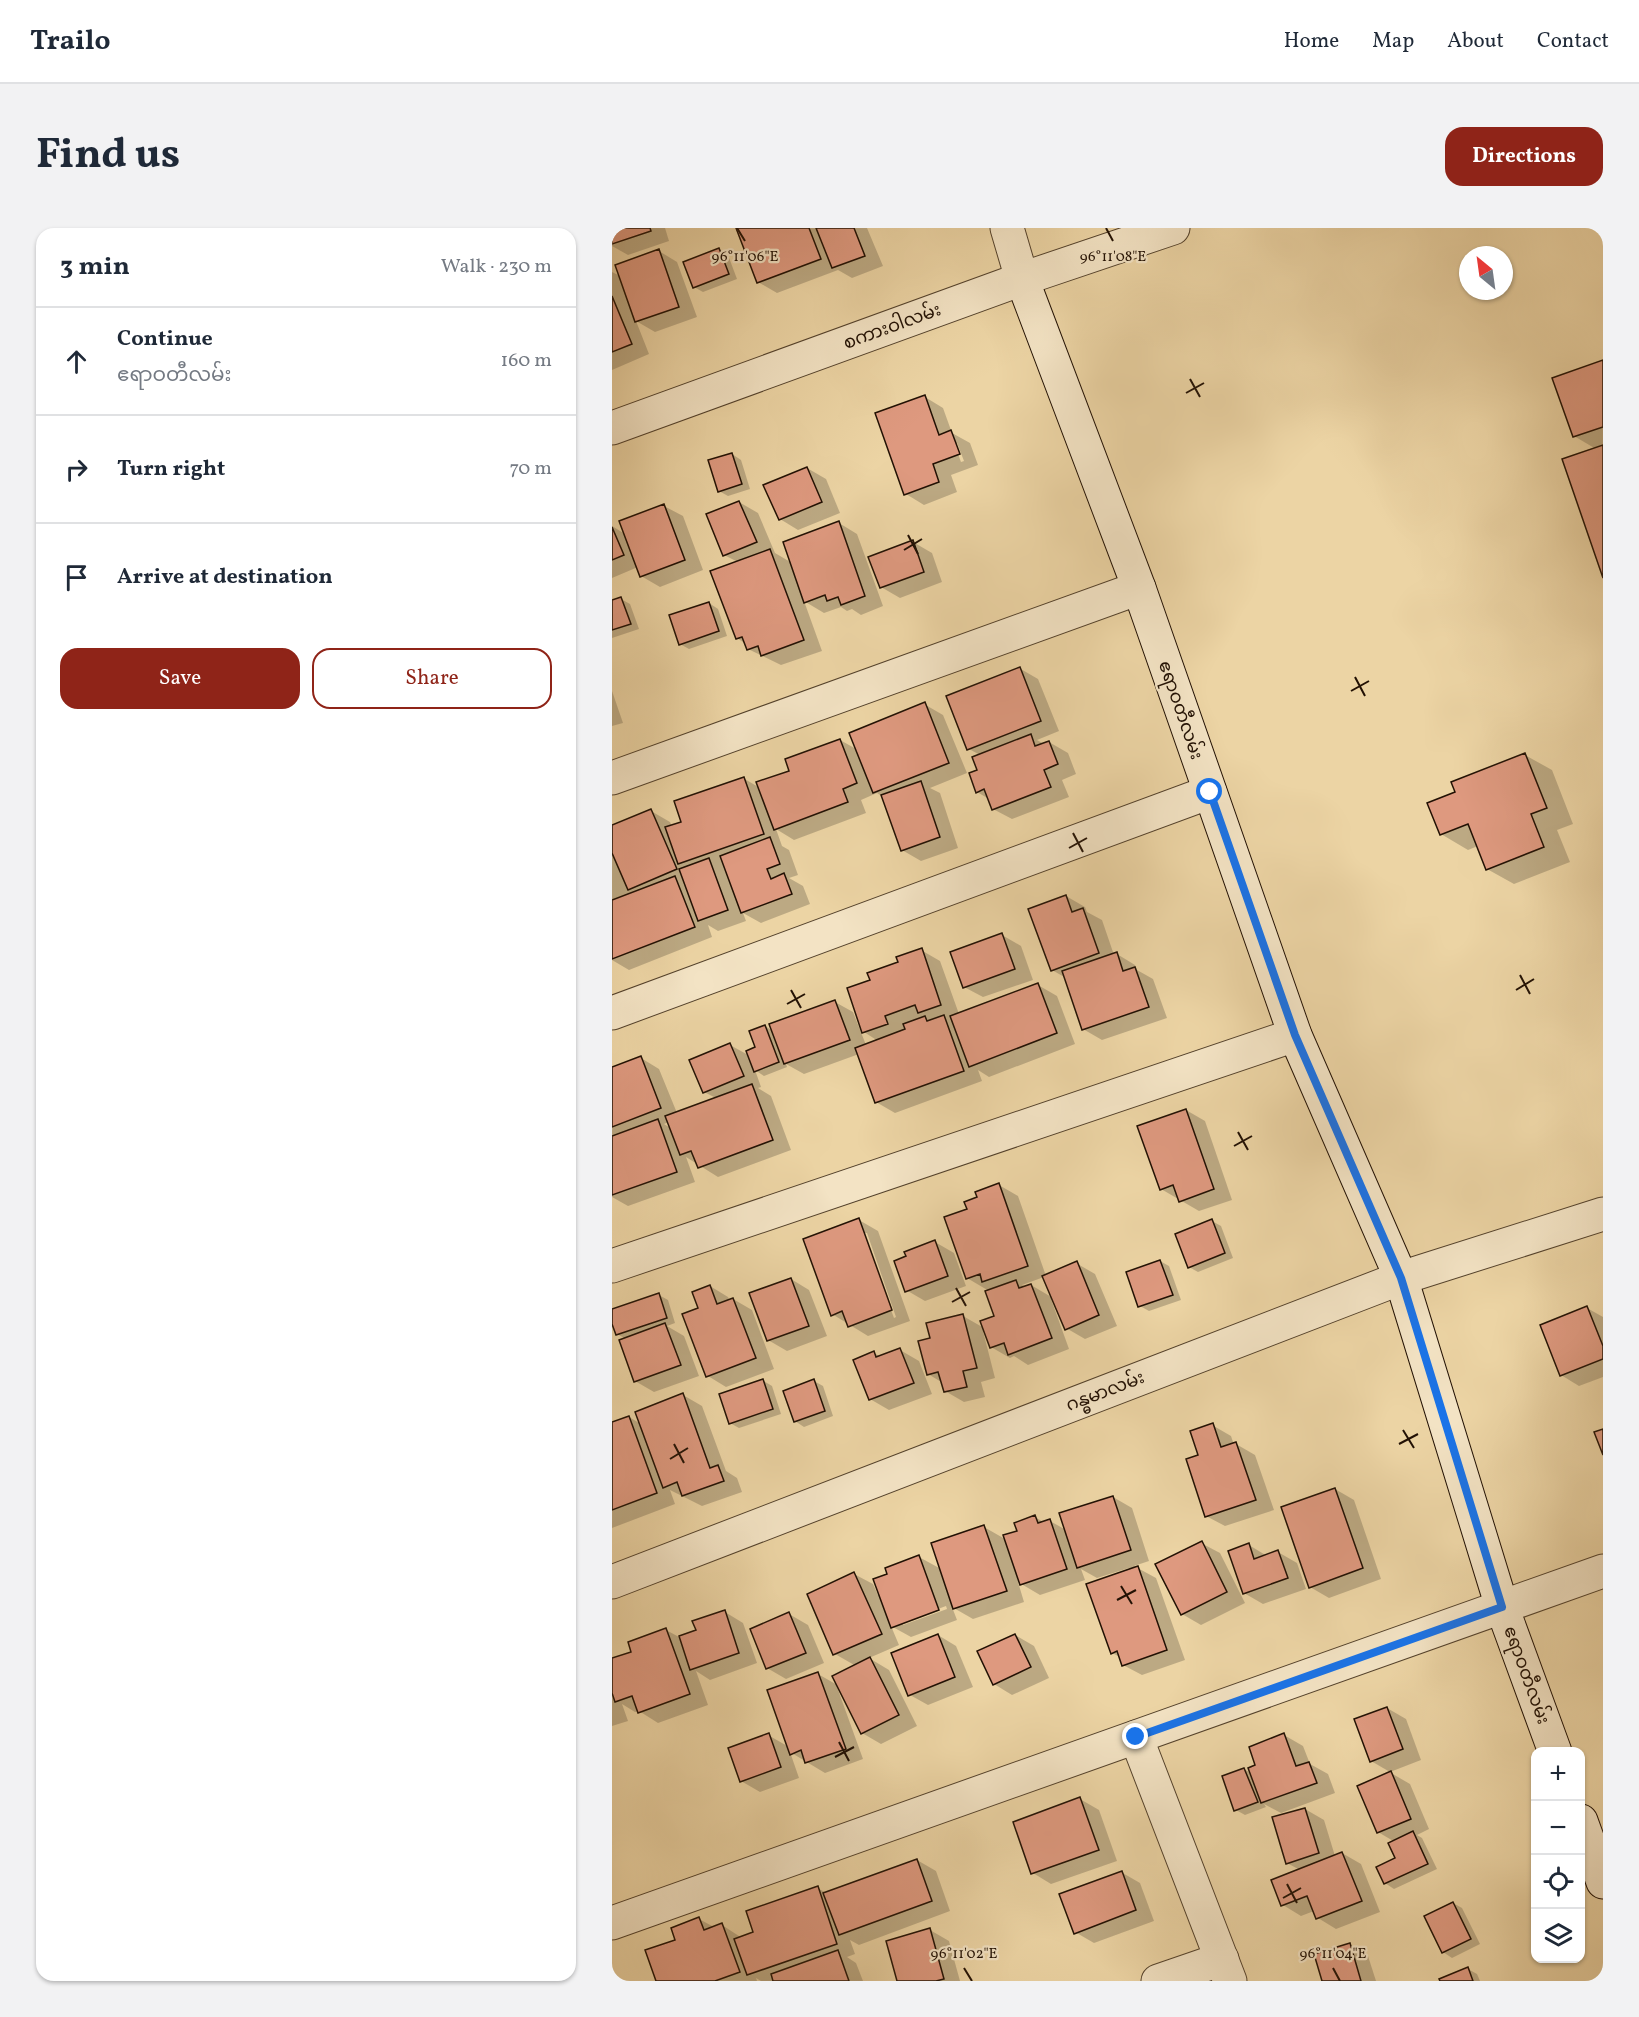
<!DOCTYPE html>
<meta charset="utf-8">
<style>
body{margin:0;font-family:Vollkorn,"Noto Sans Myanmar",serif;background:#f2f2f3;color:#1f2937}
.controls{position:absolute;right:18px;bottom:18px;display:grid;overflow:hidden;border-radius:12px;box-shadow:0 2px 4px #0004}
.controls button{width:54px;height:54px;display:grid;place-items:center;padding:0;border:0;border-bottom:2px solid #e0e1e3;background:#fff;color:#1f2937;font:30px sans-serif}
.compass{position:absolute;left:847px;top:18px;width:54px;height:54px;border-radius:50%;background:#fff;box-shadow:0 2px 4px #0004;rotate:331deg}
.stop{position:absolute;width:18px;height:18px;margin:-14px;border:4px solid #1a73e8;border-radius:50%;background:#fff}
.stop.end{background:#1a73e8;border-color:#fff;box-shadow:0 2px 6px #0008}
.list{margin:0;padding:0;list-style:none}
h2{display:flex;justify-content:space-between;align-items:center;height:78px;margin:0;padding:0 24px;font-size:26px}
h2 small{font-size:20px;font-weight:400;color:#747a83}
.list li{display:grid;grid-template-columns:39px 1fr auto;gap:18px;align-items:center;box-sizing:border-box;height:108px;padding:0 24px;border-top:2px solid #e0e1e3}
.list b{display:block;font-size:22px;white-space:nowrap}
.list p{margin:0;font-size:20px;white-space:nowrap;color:#747a83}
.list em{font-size:20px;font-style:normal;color:#747a83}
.actions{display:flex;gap:12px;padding:18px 24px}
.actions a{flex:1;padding:14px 0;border:2px solid #8f2418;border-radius:18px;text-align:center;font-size:21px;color:#8f2418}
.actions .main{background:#8f2418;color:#fff}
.icon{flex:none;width:33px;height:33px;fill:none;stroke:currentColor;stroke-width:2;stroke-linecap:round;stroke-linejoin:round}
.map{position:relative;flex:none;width:991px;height:1753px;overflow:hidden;border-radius:18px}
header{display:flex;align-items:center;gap:36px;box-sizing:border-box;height:84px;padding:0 30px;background:#fff;border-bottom:2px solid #e0e1e3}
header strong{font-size:28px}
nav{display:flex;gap:33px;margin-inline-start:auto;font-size:21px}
.intro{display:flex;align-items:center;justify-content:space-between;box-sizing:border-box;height:144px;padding:0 36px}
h1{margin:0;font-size:42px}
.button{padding:15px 27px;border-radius:18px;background:#8f2418;color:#fff;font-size:21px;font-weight:700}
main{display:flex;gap:36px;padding:0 36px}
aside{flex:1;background:#fff;border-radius:18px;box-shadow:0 2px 4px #0004}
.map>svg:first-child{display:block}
.shadow{fill:#0003;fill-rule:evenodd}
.building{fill:#de997f;stroke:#221104;stroke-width:1.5}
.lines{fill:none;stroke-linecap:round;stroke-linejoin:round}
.street-casing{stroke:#54422c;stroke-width:35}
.secondary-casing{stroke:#221104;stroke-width:35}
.street{stroke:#f3e3c4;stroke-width:33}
.secondary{stroke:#f3e3c4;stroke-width:33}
.route{stroke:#1a73e8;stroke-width:8}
.ticks{fill:none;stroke:#221104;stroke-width:2}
.labels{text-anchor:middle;stroke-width:4.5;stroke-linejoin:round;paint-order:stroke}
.street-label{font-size:18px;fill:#221104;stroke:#f3e3c4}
.ticks-label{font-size:15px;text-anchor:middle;fill:#221104;stroke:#f3e3c4;stroke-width:4.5;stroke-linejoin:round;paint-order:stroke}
</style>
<header>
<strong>Trailo</strong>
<nav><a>Home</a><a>Map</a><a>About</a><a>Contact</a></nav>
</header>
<div class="intro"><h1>Find us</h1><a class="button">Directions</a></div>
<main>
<aside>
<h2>3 min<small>Walk · 230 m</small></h2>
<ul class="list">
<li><svg class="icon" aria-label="ahead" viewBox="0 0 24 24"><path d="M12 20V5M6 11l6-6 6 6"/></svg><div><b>Continue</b><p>ဧရာဝတီလမ်း</p></div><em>160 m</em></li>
<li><svg class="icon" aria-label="right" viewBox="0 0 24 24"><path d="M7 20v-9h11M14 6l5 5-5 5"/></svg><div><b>Turn right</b></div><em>70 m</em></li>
<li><svg class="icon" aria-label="arrive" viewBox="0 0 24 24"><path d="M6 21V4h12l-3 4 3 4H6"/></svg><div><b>Arrive at destination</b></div></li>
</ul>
<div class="actions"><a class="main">Save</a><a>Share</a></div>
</aside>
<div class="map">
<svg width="991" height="1753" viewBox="0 0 991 1753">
<rect width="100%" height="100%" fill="#ecd4a4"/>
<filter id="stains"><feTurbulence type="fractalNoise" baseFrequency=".00333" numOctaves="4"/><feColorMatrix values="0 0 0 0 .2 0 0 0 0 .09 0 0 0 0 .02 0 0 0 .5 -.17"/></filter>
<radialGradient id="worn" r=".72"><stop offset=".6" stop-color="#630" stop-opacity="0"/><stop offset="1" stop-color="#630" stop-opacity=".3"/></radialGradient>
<g class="shadow">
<polygon points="0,0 53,0 57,13 16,27 0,18"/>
<polygon points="125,0 255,0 271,38 240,50 226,42 165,65 146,54"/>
<polygon points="107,22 116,27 125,51 91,64 82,59"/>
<polygon points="47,23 65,34 85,89 43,104 24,93 37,126 0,142 0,44 8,48"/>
<polygon points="991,134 991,345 952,232 984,221 962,208 942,151"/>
<path d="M313,169l18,11 9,25 18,10 8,22 -27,10 6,17 -33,13 -18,-11zM342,215h3l7,18 -3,1z"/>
<polygon points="120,226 129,232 138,261 116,268 107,263"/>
<polygon points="195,240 214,251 228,285 186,302 168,291"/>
<polygon points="127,274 146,285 163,325 180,335 227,295 245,306 271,378 249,387 240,381 235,383 229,379 212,385 192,373 210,423 169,437 136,421 134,416 125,410 126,334 112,327"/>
<polygon points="52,278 71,288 91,342 48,359 29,348 26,339 0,350 0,298 13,306"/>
<polygon points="301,314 320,325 330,354 288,370 269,359"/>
<polygon points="9,371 18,376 27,401 0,410 0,374"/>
<polygon points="97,375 106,381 115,408 77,421 68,416"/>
<polygon points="407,440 426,451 447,503 425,512 432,516 437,514 456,525 464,546 450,552 457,569 400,591 381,581 377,571 365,564 368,527 357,521"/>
<polygon points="0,463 11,495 0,498"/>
<polygon points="312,476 331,487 355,545 318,560 328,565 346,620 309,633 290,622 271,569 265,565 249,572 254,585 182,612 164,601 170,618 177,622 186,647 177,650 191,658 198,676 149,695 131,685 134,693 106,703 96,697 100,709 17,742 0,732 0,599 39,583 58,594 60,599 71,595 131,550 148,560 228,512 246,522"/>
<polygon points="913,527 940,542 961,596 945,602 958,634 902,656 875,641 866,618 856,622 829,606 845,565"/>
<polygon points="454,668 473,679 475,684 490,692 502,727 505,726 523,737 525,742 541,751 555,790 490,812 471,801 454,750 440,742"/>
<polygon points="390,707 409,718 421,752 371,769 352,759"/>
<path d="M309,722l19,11 19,53 79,-29 19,11 18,48 -86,33 -11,-7 4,11 -87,32 -19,-11 -17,-48 -55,20 -18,-10 1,3 -23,9 -9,-6 6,17 -3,1 13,8 20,54 -73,27 -32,-20 9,25 -67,24 -16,-9v-128l29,-11 18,11 18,44 39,-15 -12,-6 26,-47 20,11 7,-8 8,-22 8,5 62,-29 18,10 13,33 12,-4 -17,-11h2l9,-49zM57,894l3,7 -8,-5z"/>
<polygon points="574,882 593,893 620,972 587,983 549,961"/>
<polygon points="387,957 406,968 434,1048 464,1035 483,1046 505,1098 473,1111 454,1100 432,1049 410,1057 414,1059 419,1057 441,1070 439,1071 457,1121 416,1137 402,1128 398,1130 379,1119 373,1103 371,1103 383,1150 369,1154 373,1169 352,1174 333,1163 331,1155 316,1146 320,1111 351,1088 372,1100 384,1089 377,1063 355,1050 357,982 367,970"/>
<path d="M247,992l19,11 32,90 -42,15 -36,-22zM251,1005h4l29,84 -2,1z"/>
<polygon points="600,993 609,998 621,1030 586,1044 577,1039"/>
<polygon points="323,1014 342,1025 354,1058 313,1073 294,1062"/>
<polygon points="548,1033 557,1038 569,1072 537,1083 528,1078"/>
<polygon points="179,1051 197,1062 215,1108 175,1123 156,1112"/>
<polygon points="98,1058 116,1069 118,1073 121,1071 140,1082 162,1141 114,1159 96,1148 88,1081"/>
<polygon points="47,1067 56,1072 63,1095 55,1098 72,1108 87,1148 42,1164 23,1153 14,1111 5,1106 0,1092 0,1082"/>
<polygon points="975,1080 991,1089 991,1149 967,1158 949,1147"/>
<polygon points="288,1122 307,1133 320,1166 277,1182 258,1171 262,1125 269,1129"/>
<polygon points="150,1152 160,1158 169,1186 127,1200 118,1195"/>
<polygon points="202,1153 211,1158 221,1188 192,1199 183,1193"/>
<polygon points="71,1167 90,1178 114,1243 125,1250 130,1264 90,1278 58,1262 63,1276 0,1300 0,1196 17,1189 29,1196"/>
<polygon points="600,1197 619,1208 622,1217 624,1216 643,1227 662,1282 613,1298 594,1288 588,1228"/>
<polygon points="723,1261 742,1272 769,1351 717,1370 698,1359"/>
<path d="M501,1269l19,11 17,53 -15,5 22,12 29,82 -43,15 -19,-10 -3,-8 -8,-4 17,-85 -32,10 -16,-9 4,11 -45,15 -22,-13 6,20 -51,17 -21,-12 5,13 -46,17 -20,-11 8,19 -30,13 20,12 28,56 -36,18 -19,-11 -6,-67 -21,-12 19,-80 19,10 5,11 2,-1 9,-19 30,-18 22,12 43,-42 21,12 14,-7 16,-15 10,6 5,-2 16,9zM334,1378l1,3 -44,16v-3z"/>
<polygon points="589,1315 608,1325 633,1375 589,1397 570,1386"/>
<polygon points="637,1317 655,1328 666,1324 685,1335 694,1361 651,1376 632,1365"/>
<polygon points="113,1384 131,1395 145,1435 98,1452 84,1443 96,1477 46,1495 27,1483 23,1484 10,1476 16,1493 0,1498 0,1432 21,1424 54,1402 67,1409 86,1403"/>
<polygon points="177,1386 196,1397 212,1435 174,1451 155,1440"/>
<polygon points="326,1407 344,1418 361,1459 316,1477 298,1467"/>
<polygon points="403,1407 422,1418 437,1450 400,1467 382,1456"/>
<polygon points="206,1446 227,1458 225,1459 251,1531 213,1545 178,1524 187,1550 148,1564 129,1553 156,1507 177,1519"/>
<polygon points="775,1480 794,1491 809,1532 778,1544 759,1533"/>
<polygon points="672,1507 691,1518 698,1536 716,1546 723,1565 669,1585 652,1576 654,1579 633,1587 624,1582 632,1541 639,1545"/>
<polygon points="779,1545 798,1556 817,1601 805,1607 810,1610 825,1641 782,1661 773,1655 785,1631 783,1614 766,1604"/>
<polygon points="468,1571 487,1582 505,1633 439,1656 421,1645"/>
<polygon points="693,1581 712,1592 723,1628 730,1625 749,1636 768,1684 724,1701 706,1690 702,1683 689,1688 671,1677 688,1642 675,1635"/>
<polygon points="305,1632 324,1643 338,1683 247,1717 238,1712 243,1726 235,1729 244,1735 251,1753 149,1753 144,1750 145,1753 46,1753 65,1713 87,1691 102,1699 110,1697 130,1710 143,1705 205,1660 215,1665"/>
<polygon points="509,1644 528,1655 542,1693 482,1715 463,1704"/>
<polygon points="841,1675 850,1680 868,1716 840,1730 831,1724"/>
<polygon points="318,1702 337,1713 348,1753 287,1753"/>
<polygon points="738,1717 756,1728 764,1753 712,1753"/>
<polygon points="856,1741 865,1746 868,1753 829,1753"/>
</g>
<g class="building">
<polygon points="0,0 38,0 39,3 0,16"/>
<polygon points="124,0 197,0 209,31 145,55"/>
<polygon points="204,0 242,0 253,28 220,40"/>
<polygon points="107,20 117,46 81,60 71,34"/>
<polygon points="47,21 67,79 23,94 3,37"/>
<polygon points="0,68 20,116 0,124"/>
<polygon points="991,132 991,199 961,209 940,150"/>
<polygon points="313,167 327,207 339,202 348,226 321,236 327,254 292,267 263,185"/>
<polygon points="991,217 991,350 950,231"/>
<polygon points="120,225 130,256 106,264 96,232"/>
<polygon points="195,239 210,274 167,292 151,257"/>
<polygon points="127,273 145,314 111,328 94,286"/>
<polygon points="52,276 73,332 28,349 7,293"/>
<polygon points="227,293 253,368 229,377 226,369 215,373 213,367 192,375 171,314"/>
<polygon points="0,299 12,327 0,332"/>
<polygon points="301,312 312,344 268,360 256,329"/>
<polygon points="158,321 192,412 149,428 146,418 135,422 130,409 124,411 98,343"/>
<polygon points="9,369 19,396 0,402 0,372"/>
<polygon points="97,374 107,403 67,417 57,387"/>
<polygon points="408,439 429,493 355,522 334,468"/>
<polygon points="313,474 337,535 261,565 237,505"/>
<polygon points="419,506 423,518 437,513 446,536 432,542 439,559 380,582 372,561 364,565 357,545 365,542 360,529"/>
<polygon points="228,511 245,555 231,561 236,574 162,602 144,554 177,543 173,531"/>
<polygon points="913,525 935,580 919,586 932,619 874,642 856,596 828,607 815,575 843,564 839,554"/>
<polygon points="132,549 152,606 66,636 53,599 69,594 62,573"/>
<polygon points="309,553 328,609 289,623 269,567"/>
<polygon points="39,581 65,641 16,662 0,625 0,597"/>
<polygon points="158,609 168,636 155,641 159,651 172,645 180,666 129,685 108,628"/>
<polygon points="97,630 116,682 86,693 67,641"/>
<polygon points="63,648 83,699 0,731 0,672"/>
<polygon points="454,667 460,684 471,680 487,725 439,743 416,681"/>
<polygon points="390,705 403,741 351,760 338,724"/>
<polygon points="310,720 329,777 306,785 303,777 273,788 276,796 250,805 235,760 258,752 255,745 286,734 284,729"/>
<polygon points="505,724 511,743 523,739 537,779 470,802 450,743"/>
<polygon points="426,755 445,805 357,839 338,788"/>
<polygon points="223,772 238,812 172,836 157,796"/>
<polygon points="332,787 352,843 263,875 243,820 293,801 291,796 313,788 315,793"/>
<polygon points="153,797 167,834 142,844 134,823 143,819 137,803"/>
<polygon points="118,815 132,848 91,865 77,832"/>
<polygon points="29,828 49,880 0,899 0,839"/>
<polygon points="140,856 161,912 86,940 79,923 68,927 53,888"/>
<polygon points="574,881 602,961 567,974 561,957 548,962 525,898"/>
<polygon points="46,891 65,944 0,967 0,908"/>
<polygon points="387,955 416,1038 370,1054 368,1046 354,1051 332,989 355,981 352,974 365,969 363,964"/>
<polygon points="247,990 280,1082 236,1099 230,1083 219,1088 191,1011"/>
<polygon points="600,991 613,1025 576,1040 563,1006"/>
<polygon points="323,1012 336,1048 293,1064 282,1033 294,1028 292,1024"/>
<polygon points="548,1032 561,1067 526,1079 514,1044"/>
<polygon points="465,1033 487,1087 453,1102 430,1048"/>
<polygon points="179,1050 197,1098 155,1113 137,1065"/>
<polygon points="404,1052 407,1060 419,1056 440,1110 396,1127 392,1115 378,1120 368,1093 382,1088 373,1063"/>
<polygon points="98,1057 105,1076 121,1070 144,1130 94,1149 70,1086 86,1080 80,1064"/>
<polygon points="47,1065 55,1090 4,1107 0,1096 0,1081"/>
<polygon points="975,1078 991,1118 991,1131 948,1148 928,1097"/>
<polygon points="351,1086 365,1140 351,1143 355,1159 332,1164 326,1144 315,1147 306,1113 318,1110 314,1095"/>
<polygon points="53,1095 69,1137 22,1154 7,1112"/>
<polygon points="288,1120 302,1155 257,1172 241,1132 262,1123 264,1129"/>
<polygon points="151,1151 161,1181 117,1196 107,1166"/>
<polygon points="202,1151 213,1183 182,1194 171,1163"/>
<polygon points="71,1165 98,1240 106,1237 112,1253 70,1268 65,1254 51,1260 23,1184"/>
<polygon points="17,1188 45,1265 0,1282 0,1194"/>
<polygon points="601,1195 609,1219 624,1214 644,1272 593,1289 574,1231 586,1227 578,1203"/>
<polygon points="991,1201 991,1227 982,1204"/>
<polygon points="723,1260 751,1340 697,1360 669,1279"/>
<polygon points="501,1268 519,1322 465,1340 447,1285"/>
<polygon points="423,1287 426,1295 438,1291 455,1341 408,1357 391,1307 405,1303 402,1295"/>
<polygon points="372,1297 395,1363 341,1381 319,1315"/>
<polygon points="590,1313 615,1364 569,1387 543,1336"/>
<polygon points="637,1315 642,1331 666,1322 676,1350 631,1366 616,1323"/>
<polygon points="307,1327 327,1382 279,1400 261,1351 275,1346 273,1340"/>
<polygon points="526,1338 555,1422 510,1438 505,1423 499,1426 474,1356"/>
<polygon points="242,1344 270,1406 221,1427 195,1366"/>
<polygon points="113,1382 127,1425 78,1442 67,1408 84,1402 80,1393"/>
<polygon points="177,1384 194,1425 154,1441 138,1401"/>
<polygon points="54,1400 78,1466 26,1485 20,1468 3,1474 0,1465 0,1430 19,1424 16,1414"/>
<polygon points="326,1406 343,1449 296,1468 279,1425"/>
<polygon points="403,1406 419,1439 381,1457 365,1423"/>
<polygon points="258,1429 287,1487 249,1506 220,1448"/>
<polygon points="206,1444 234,1521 193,1535 189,1522 178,1527 155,1462"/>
<polygon points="775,1479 791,1521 758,1534 742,1491"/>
<polygon points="157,1505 169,1539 128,1554 116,1520"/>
<polygon points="672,1505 684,1538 697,1534 705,1555 649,1575 636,1540 643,1537 637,1519"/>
<polygon points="632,1540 646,1574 622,1583 610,1548"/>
<polygon points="779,1543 799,1591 765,1605 745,1558"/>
<polygon points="468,1569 487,1622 419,1646 401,1594"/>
<polygon points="693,1580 707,1625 674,1636 660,1589"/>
<polygon points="801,1603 816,1636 772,1656 764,1639 783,1630 776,1615"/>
<polygon points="730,1624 750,1673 704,1691 695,1668 669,1678 659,1652"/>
<polygon points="305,1631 320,1673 227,1707 211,1665"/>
<polygon points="510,1643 524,1682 462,1706 447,1666"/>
<polygon points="206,1658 225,1716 135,1747 122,1711 141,1704 134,1683"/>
<polygon points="841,1674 859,1711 830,1725 812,1688"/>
<polygon points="87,1689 92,1702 110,1695 128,1744 103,1753 44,1753 33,1722 63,1712 59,1700"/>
<polygon points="318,1700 332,1751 324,1753 285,1753 274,1713"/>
<polygon points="738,1715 749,1753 710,1753 702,1726"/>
<polygon points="226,1722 237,1753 161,1753 159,1746"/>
<polygon points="856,1739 861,1753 828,1753 827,1751"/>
</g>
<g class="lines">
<g class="street-casing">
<g id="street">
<polyline points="395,0 410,51"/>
<polyline points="0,200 410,51 561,0"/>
<polyline points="0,550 527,360"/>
<polyline points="0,785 598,564"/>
<polyline points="0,1038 683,807"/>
<polyline points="0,1354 789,1050 991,986"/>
<polyline points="524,1509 618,1753"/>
<polyline points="0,1695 991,1343"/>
<polyline points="546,1753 610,1731"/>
</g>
</g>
<g class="secondary-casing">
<g id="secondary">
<polyline points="410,51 527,360 683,807 789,1050 890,1379 943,1524"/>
<polyline points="969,1593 991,1654"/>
</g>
</g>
<use href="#street" class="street"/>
<use href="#secondary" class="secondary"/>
</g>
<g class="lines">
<polyline class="route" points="524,1509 890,1379 789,1050 683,807 598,564"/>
</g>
<path class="ticks" d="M125,0l8,13M494,0l7,13M578,151l10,18M574,165l18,-10M296,307l10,19M292,322l18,-11M743,449l10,19M739,463l18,-10M461,605l10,19M457,620l18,-10M908,747l10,19M179,762l10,18M904,762l18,-11M175,776l18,-10M626,904l10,18M622,918l18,-10M344,1060l10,18M340,1074l18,-10M791,1202l11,18M62,1216l10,19M787,1216l19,-10M58,1231l18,-11M509,1358l11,18M505,1372l19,-10M227,1514l10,19M223,1529l19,-10M675,1656l10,19M671,1670l18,-10M352,1740l8,13M721,1740l7,13"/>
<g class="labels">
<g class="street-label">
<text transform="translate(280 98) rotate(-20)" y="6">စကားဝါလမ်း</text>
<text transform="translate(569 482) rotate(71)" y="6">ဧရာဝတီလမ်း</text>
<text transform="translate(493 1163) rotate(-21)" y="6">ဂန္ဓမာလမ်း</text>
<text transform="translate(915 1447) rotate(70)" y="6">ဧရာဝတီလမ်း</text>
</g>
</g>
<g class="ticks-label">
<text x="133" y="33">96°11'06"E</text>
<text x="501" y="33">96°11'08"E</text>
<text x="352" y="1730">96°11'02"E</text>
<text x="721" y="1730">96°11'04"E</text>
</g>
<rect width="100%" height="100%" filter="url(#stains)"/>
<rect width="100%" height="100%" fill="url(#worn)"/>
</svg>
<div class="controls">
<button>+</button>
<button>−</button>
<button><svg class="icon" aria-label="locate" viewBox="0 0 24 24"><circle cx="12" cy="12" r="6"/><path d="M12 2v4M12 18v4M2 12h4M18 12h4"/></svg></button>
<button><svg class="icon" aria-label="layers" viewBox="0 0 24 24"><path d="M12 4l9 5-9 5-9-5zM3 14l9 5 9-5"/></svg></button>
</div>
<svg class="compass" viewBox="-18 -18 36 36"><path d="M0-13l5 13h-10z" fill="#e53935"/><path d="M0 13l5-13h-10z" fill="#747a83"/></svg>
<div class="stop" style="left:598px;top:564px"></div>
<div class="stop end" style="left:524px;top:1509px"></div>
</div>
</main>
